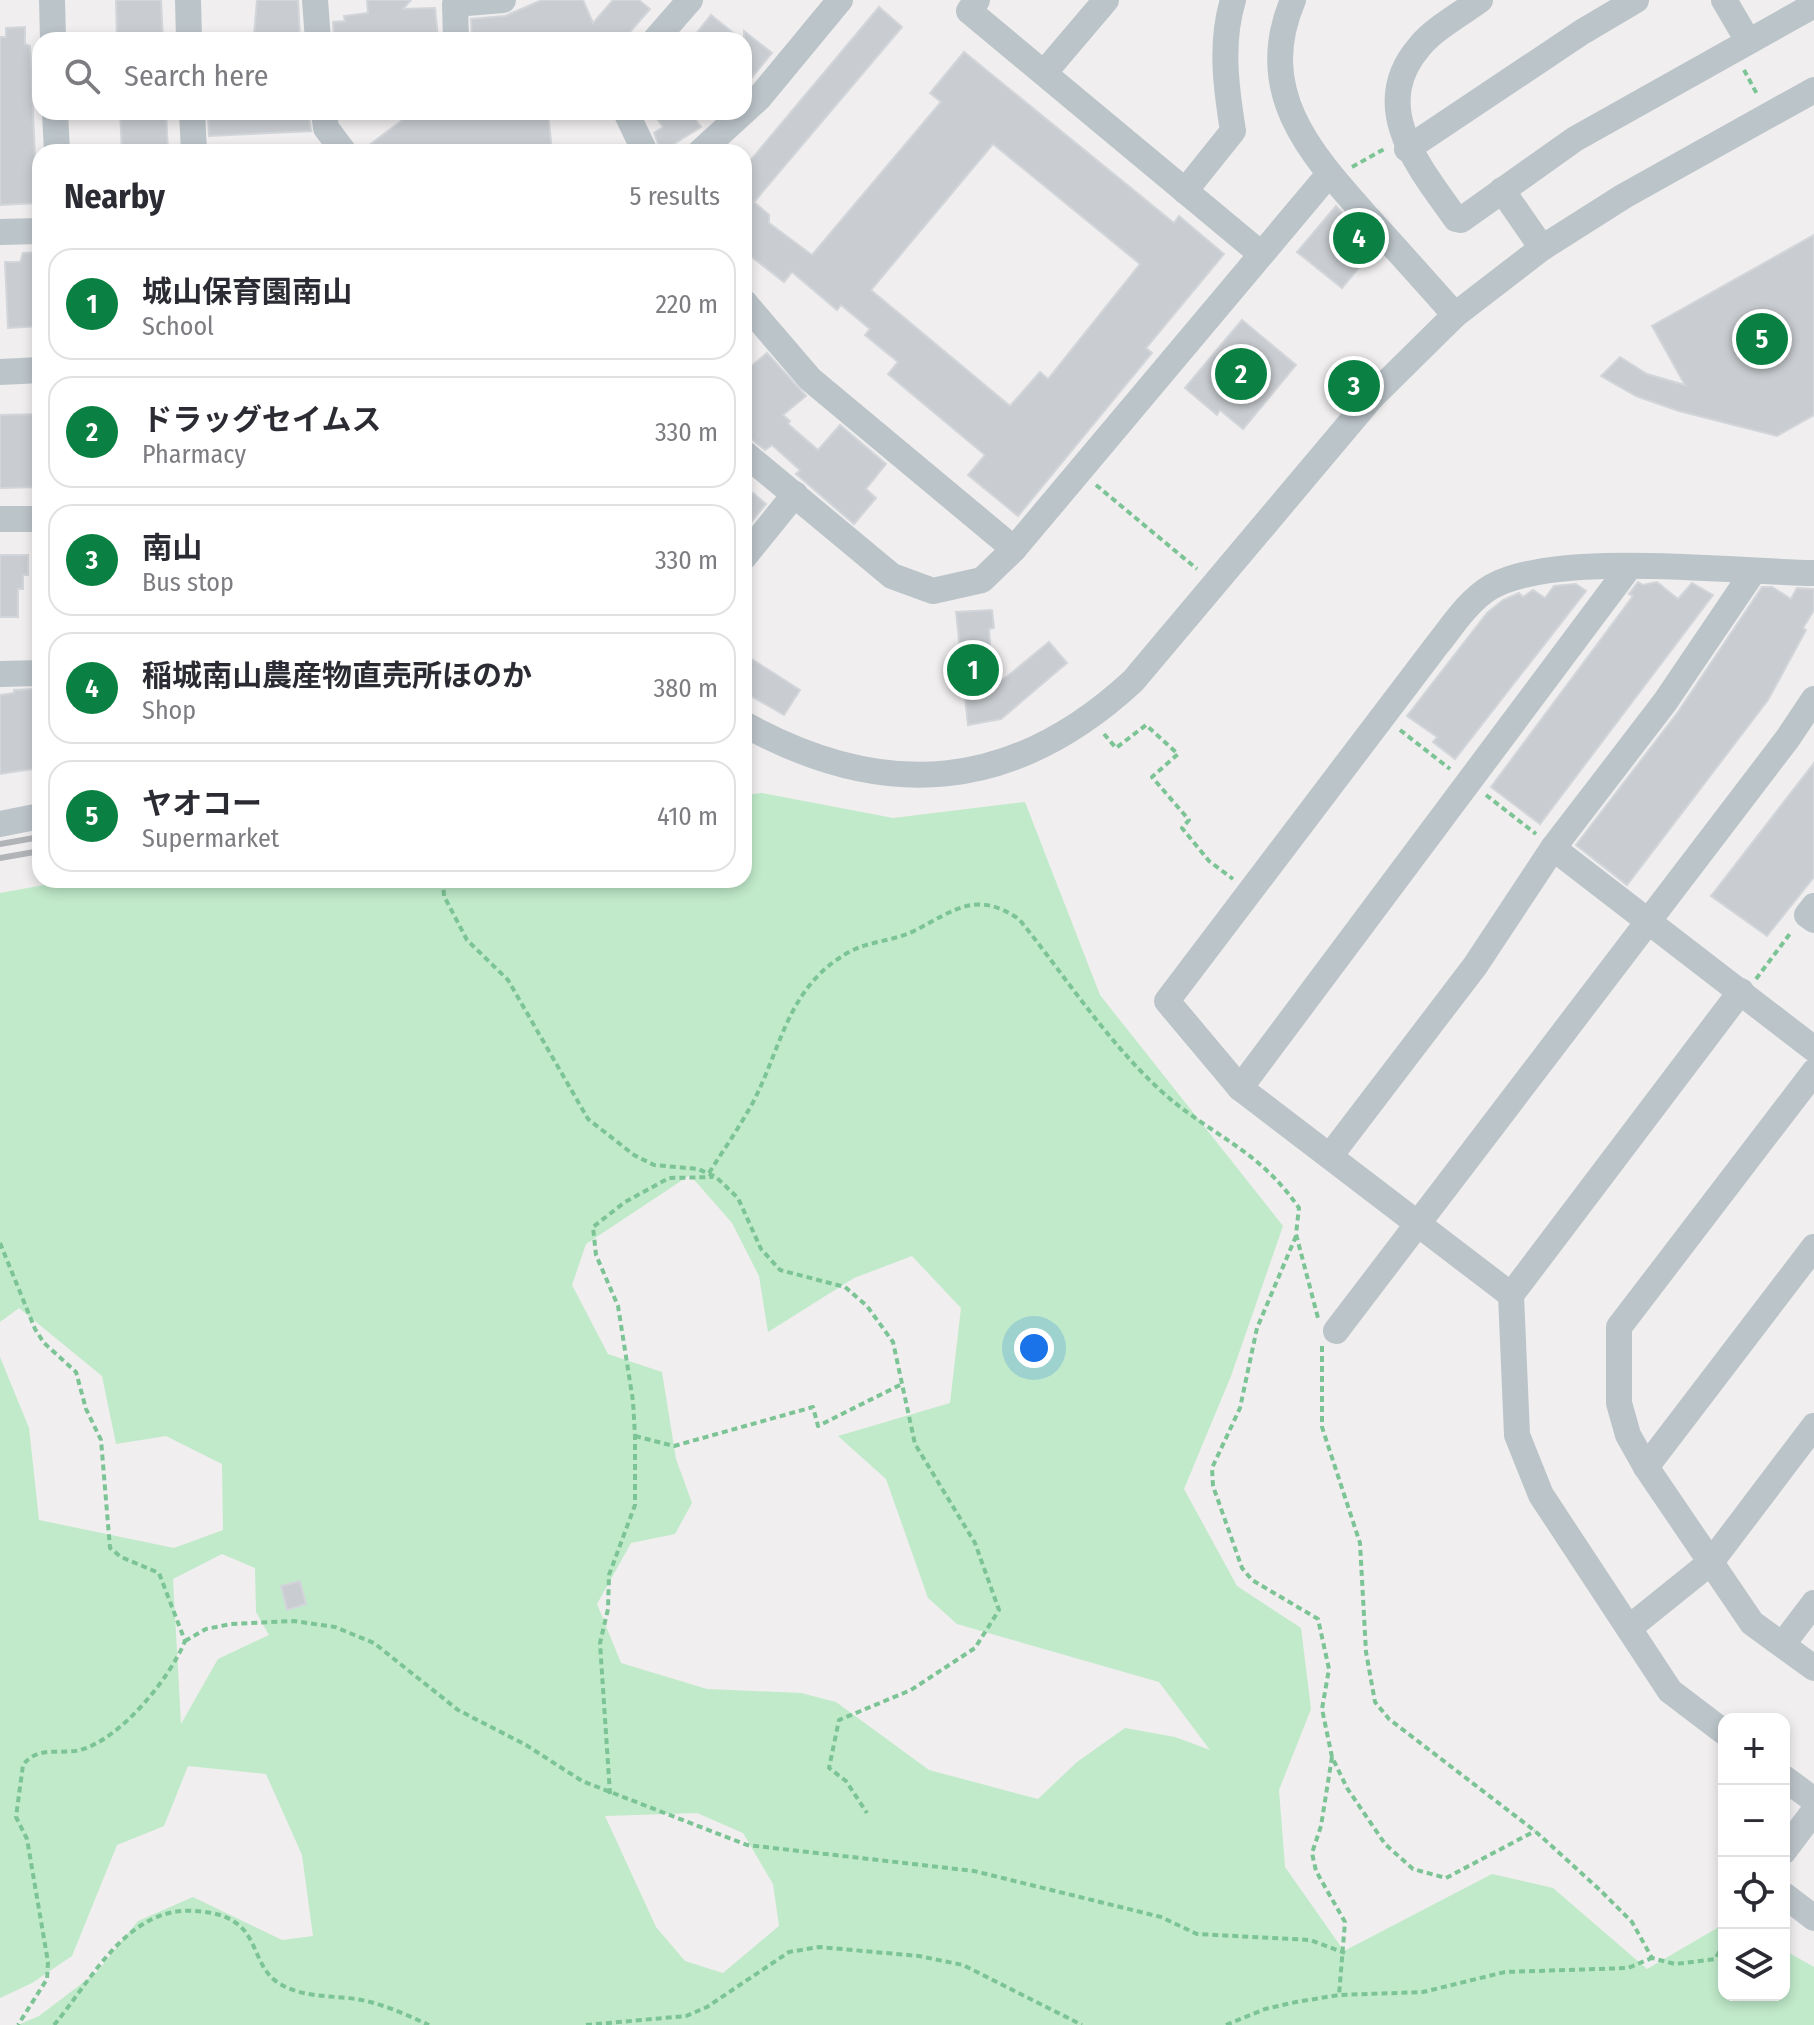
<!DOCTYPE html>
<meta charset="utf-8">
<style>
body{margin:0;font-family:"Fira Sans Condensed","Noto Sans JP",sans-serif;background:#f2f2f3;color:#2b2b33}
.controls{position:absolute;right:24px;bottom:24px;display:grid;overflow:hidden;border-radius:16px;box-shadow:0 4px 12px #0003}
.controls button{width:72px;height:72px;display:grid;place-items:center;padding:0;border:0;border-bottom:2px solid #e1e1e2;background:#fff;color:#2b2b33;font:40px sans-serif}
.you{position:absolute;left:1034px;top:1348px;width:28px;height:28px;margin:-20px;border:6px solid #fff;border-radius:50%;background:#1a73e8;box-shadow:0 0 0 12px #1a73e833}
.badge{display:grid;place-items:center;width:52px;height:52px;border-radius:50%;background:#0b8043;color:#fff;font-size:26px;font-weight:700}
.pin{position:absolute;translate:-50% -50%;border:4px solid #fff;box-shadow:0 2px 8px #0006}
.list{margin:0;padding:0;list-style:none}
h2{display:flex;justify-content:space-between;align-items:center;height:104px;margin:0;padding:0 32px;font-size:34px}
h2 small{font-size:26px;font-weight:400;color:#7c7c81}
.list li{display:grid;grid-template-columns:52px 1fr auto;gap:24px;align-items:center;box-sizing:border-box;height:112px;margin:0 16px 16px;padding:0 16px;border:2px solid #e1e1e2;border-radius:24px}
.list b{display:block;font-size:30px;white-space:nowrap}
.list p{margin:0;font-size:26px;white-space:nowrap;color:#7c7c81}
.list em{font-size:26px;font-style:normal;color:#7c7c81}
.icon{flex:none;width:44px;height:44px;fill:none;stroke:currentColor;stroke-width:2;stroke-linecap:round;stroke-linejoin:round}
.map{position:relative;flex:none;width:1814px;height:2025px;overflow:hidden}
.search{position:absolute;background:#fff;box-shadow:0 4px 12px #0003;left:32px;top:32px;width:720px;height:88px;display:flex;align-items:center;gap:20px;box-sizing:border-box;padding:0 28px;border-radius:24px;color:#7c7c81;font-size:30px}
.panel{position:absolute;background:#fff;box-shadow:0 4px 12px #0003;left:32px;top:144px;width:720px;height:744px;border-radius:24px}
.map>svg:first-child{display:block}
.green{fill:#c0eaca;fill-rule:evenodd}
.building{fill:#c9ccd0;stroke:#d2d5d9;stroke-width:2;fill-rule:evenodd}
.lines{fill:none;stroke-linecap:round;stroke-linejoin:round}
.path{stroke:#7cc495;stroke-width:4;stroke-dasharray:6 4;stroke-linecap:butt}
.minor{stroke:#bbc4c9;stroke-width:26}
.rail{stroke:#b1b4b7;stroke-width:6}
</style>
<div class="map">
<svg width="1814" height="2025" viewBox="0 0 1814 2025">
<rect width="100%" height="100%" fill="#f0eeee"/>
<path class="green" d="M762,793l131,25 132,-16 75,193 183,231 -52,150 -47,113 53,97 64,42 10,81 -32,81 6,77 59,84 148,-77 61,14 94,81 77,-45v71h60v-45l30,17v58h-1796l21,-9 58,-44 41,-51 55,-24 89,43 31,-4 -11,-81 -36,-81 -78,-8 -24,60 -47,19 -45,111 -40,27 -32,15v-641l29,71 10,92 135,28 49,-18 -1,-66 -56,-28 -50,8 -14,-68 -83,-68 -19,14v-429l72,-13h672v-85zM690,1175l42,48 27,53 9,56 86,-54 58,-22 49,52 -11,95 -112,33 48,43 42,119 29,26 202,58 51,68 -35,-13 -50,-9 -48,34 -39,37 -109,-29 -93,-68 -35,-9 -94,-4 -86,-26 -24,-59 34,-61 44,-9 17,-31 -16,-44 -14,-87 -54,-18 -36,-69 14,-41zM222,1554l33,14 1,44 13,23 -51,24 -37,65 -8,-145zM697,1813l46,20 30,51 6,42 -56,47 -38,-12 -29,-34 -51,-111z"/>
<g class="building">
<polygon points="116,0 161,0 163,40 117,40"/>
<polygon points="257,0 298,0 300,40 264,40 254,35"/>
<polygon points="367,0 411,0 403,9 435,8 438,37 383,40 383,35 334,39 333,22 345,21 344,16 368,13"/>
<polygon points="542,0 583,0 593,23 613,0 639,0 650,9 623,40 472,40 471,19 505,16"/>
<path d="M879,7l23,20 -148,175 15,13v8l43,32 129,-153 -11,-9 34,-41 210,171 5,-7 45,38 -78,94 6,5 -134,163 -50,-41 17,-20 -97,-81 10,-12 -33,-27 5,-6 -29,-24 -4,5 -45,-38 -8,10 -40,-31 7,-11 -7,-6v-66zM993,144l147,120 -92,115 -8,-7 -30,34 -139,-116z"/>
<polygon points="711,15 742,40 691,40"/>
<polygon points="25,27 25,44 30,46 37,203 0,205 0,37 6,37 6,28"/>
<polygon points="744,31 772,53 744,87"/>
<polygon points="120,112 166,112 168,152 122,152"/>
<polygon points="208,112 308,112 311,131 209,136"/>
<polygon points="413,112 548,112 552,152 360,152"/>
<polygon points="667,112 690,112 701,127 661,152 654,133 663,127 657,119"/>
<polygon points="1336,206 1368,241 1352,256 1362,264 1342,288 1297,252"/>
<polygon points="1814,235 1814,415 1777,436 1679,411 1636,396 1601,376 1620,357 1647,374 1685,385 1652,326"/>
<polygon points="40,252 40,326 8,328 5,262 20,262 23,253"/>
<polygon points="1242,320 1296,365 1243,429 1220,410 1217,415 1185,388"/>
<polygon points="767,353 806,396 783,415 790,421 788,424 818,450 840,425 886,464 866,489 876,498 854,524 796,474 800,470 772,445 765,450 744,433 744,372"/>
<polygon points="40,414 40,487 0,488 0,415"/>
<polygon points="753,493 766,504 744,531 744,504"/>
<polygon points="0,555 28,555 28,575 23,575 23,589 18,589 18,617 0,617"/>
<polygon points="1638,582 1643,585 1657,582 1678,599 1692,583 1713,595 1540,824 1491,787 1633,596 1629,594"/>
<polygon points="1576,584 1586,591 1455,759 1433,742 1437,737 1407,716 1487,613 1503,600 1519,593 1523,597 1533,590 1545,598 1554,586"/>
<polygon points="1762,587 1772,587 1791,599 1797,588 1814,589 1814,610 1803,628 1806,630 1768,700 1627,885 1576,845 1678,712"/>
<polygon points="992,610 994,628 989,629 993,688 1049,642 1067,663 1001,719 968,725 956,612"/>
<polygon points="744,654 800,690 784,715 744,692"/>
<polygon points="36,689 40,768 0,774 0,695 14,693 14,690"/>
<polygon points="1814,763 1814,877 1767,936 1711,896"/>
<polygon points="300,1581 306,1604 287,1610 281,1586"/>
</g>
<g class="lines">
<g class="path">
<polyline points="1744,70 1758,96"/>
<polyline points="1352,167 1386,148"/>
<polyline points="1096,485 1197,569"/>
<polyline points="1400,730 1450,769"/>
<polyline points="1104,734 1116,748 1146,725 1178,754 1152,777 1189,820 1182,828 1209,861 1233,879"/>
<polyline points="1486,795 1536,834"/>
<polyline points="443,880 444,896 467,940 508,980 588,1119 634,1155 654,1165 698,1169 716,1177 738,1198 761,1249 780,1270 845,1287 867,1306 893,1342 915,1444 975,1543 999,1610 975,1648 911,1690 839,1720 829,1768 846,1781 867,1813"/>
<polyline points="1756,979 1792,931"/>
<path d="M709,1173c14,-22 29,-44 42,-67 31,-57 35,-120 100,-155 19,-10 43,-10 63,-20 41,-21 62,-41 105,-12 46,57 87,121 141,171 50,46 97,57 139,118l-3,26 22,84"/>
<polyline points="1296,1236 1257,1328 1240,1408 1212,1468 1213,1486 1242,1568 1252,1580 1318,1619 1329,1669 1322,1709 1332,1757 1347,1788 1385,1844 1413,1869 1446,1878 1535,1831"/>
<path d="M0,1243l35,86 9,14 32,29 10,37 15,31 9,108 11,9 38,16 26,68c-15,37 -64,98 -105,109 -20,5 -42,-5 -57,15l-7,52 11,22 21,123 -1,17 -29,46"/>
<polyline points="1322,1346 1322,1427 1360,1543 1366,1652 1375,1702 1389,1719 1535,1831 1600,1890 1632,1922 1652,1958 1675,1964 1715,1959 1724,1944"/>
<polyline points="635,1436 674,1446 813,1407 818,1426 902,1384"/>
<polyline points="185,1641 206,1629 231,1624 294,1621 335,1627 374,1643 458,1710 526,1745 582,1781 747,1845 974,1871 1161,1917 1197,1934 1310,1940 1345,1953"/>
<polyline points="1332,1757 1321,1826 1312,1853 1316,1871 1345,1922 1339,1995"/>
<polyline points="610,1794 600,1643 608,1609 609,1575 635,1505 635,1436 633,1401 618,1306 596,1255 593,1227 625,1202 669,1178 713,1177"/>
<path d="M54,2025c38,-45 73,-119 141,-114 14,1 29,3 41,12 21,14 20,45 41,59 27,18 59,12 89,19 22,5 43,15 63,24"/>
<polyline points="586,2025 686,2016 707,2007 789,1952 819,1947 919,1956 963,1965 1082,2025"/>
<polyline points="1226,2025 1265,2009 1296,2002 1339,1995 1423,1992 1505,1972 1628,1968 1652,1958"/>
</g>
<g class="minor">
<polyline points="52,0 53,40"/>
<polyline points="188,0 189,40"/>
<polyline points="315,0 318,40"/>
<polyline points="977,0 969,11 1261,254"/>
<path d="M1293,0c-39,92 17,153 75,218 29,32 58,64 87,97"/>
<path d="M1480,0c-19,14 -45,28 -60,46 -53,61 0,122 36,173l5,1 114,-81 239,-134"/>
<polyline points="1724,0 1748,41"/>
<polyline points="456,40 455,4 503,0"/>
<polyline points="655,40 690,0"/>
<polyline points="1044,73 1106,0"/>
<polyline points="55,112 57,152"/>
<polyline points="192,112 194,152"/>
<polyline points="324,112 326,128 344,152"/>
<polyline points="626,112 645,152"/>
<polyline points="1407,149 1582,32 1636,0"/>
<polyline points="700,152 759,98 840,0"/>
<polyline points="1502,190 1542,248"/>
<path d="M1185,191l48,-60c-7,-44 -13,-88 0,-131"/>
<polyline points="0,232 40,231"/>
<polyline points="744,302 810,379 1014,549"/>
<polyline points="0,372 40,370"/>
<polyline points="744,453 892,576 933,591 982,580 1014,549 1329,174"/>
<polyline points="0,519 40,519"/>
<polyline points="744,557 795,494"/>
<polyline points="0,674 40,673"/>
<path d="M744,724c141,78 269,68 389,-43l239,-284 83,-82 87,-67 82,-52 190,-106"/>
<polyline points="0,824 40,816"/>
<polyline points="1553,848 1814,1049"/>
<polyline points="1814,906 1807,915 1814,920"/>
<polyline points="1814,1072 1619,1327 1619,1403 1628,1435 1646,1467 1752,1623 1814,1668"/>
<polyline points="1240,1088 1630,566"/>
<polyline points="1330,1156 1475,966 1553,848 1665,702 1753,572"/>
<path d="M1511,1295l-271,-207 -73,-87 270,-356c16,-20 31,-44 54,-58 65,-37 243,-15 323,-14"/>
<polyline points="1336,1331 1788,738 1814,699"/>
<polyline points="1646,1467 1814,1247"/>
<polyline points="1629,1628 1711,1562 1814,1426"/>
<polyline points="1783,1644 1814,1603"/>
<polyline points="1724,1732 1670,1691 1541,1495 1517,1435 1511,1295 1741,991"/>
<polyline points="1784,1778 1814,1800"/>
<polyline points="1784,1851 1814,1811"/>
<polyline points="1784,1895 1814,1918"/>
</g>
<g class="rail">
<polyline points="0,844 40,837"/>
<polyline points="0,858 40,851"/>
</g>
</g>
</svg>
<div class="controls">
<button>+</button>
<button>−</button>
<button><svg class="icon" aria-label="locate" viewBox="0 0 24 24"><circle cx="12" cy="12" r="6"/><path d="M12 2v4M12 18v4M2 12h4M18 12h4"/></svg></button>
<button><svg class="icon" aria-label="layers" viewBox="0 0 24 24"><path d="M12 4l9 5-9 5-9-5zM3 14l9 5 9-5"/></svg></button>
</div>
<div class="you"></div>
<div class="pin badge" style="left:973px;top:670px">1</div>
<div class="pin badge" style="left:1241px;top:374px">2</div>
<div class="pin badge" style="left:1354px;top:386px">3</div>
<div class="pin badge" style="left:1359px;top:238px">4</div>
<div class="pin badge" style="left:1762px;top:339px">5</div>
<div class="search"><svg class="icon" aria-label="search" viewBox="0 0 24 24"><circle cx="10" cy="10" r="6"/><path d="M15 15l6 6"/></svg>Search here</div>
<section class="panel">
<h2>Nearby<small>5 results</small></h2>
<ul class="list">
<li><span class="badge">1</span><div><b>城山保育園南山</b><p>School</p></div><em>220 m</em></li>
<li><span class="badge">2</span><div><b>ドラッグセイムス</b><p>Pharmacy</p></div><em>330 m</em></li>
<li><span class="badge">3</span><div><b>南山</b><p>Bus stop</p></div><em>330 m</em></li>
<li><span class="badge">4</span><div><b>稲城南山農産物直売所ほのか</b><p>Shop</p></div><em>380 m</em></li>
<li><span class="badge">5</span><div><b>ヤオコー</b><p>Supermarket</p></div><em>410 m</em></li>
</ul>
</section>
</div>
